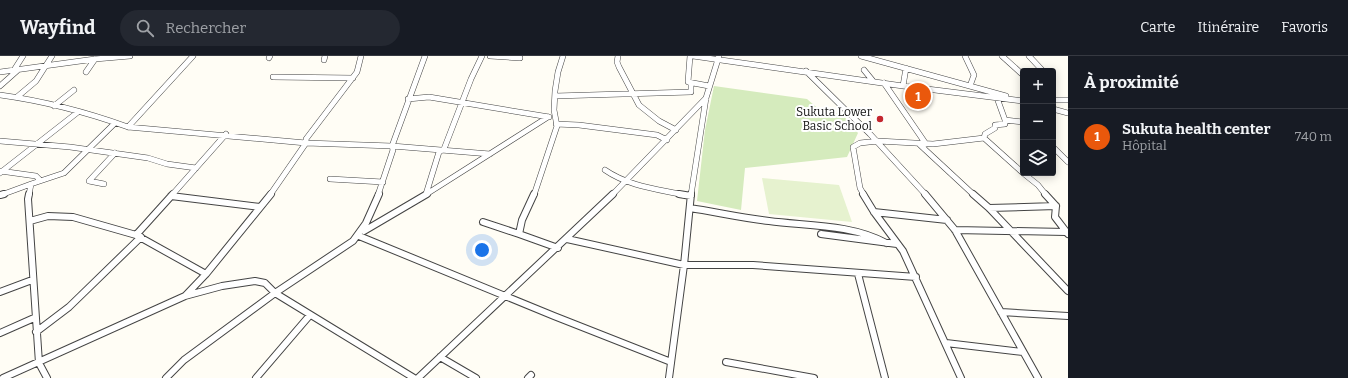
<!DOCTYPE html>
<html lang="fr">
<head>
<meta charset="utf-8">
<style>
	:root { --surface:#171b24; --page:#242831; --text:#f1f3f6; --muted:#9ea1a6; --line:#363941; --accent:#ea580c }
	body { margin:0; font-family:Bitter,serif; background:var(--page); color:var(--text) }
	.controls { position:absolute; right:12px; top:12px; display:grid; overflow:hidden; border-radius:4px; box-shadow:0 2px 10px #0003 }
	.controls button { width:36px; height:36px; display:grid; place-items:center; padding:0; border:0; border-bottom:1px solid var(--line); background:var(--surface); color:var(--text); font:20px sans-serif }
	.you { position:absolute; left:482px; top:194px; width:14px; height:14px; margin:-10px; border:3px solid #fff; border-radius:50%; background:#1a73e8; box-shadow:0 0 0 6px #1a73e833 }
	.badge { display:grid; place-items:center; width:26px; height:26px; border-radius:50%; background:var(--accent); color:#fff; font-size:13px; font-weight:700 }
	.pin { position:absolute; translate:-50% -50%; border:2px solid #fff; box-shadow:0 1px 4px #0006 }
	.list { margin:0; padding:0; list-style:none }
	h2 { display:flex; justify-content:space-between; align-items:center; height:52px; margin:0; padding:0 16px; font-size:17px }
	h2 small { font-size:13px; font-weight:400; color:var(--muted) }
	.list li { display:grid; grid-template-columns:26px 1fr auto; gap:12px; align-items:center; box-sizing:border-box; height:56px; padding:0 16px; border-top:1px solid var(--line) }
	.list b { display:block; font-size:15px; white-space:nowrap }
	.list p { margin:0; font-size:13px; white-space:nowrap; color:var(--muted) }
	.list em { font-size:13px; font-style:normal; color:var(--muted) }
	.icon { flex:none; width:22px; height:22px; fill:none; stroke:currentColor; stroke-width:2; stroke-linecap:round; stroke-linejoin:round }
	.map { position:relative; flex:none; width:1068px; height:322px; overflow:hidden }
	header { display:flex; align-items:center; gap:24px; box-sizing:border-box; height:56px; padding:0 20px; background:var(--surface); border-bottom:1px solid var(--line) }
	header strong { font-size:19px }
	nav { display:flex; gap:22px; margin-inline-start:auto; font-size:14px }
	.search { width:280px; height:36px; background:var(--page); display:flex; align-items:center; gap:10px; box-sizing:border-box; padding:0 14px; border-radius:22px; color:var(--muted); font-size:15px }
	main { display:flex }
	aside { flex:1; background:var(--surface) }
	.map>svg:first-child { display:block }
</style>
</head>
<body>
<header>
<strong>Wayfind</strong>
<div class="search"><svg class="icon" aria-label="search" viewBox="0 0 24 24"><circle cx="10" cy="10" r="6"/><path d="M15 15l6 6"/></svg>Rechercher</div>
<nav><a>Carte</a><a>Itinéraire</a><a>Favoris</a></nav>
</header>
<main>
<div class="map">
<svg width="1068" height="322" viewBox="0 0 1068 322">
	<rect width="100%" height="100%" fill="#fffdf5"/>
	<!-- green -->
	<path fill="#d5ebbd" d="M 714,30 L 807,43 L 822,56 L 842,58 L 858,77 L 847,101 L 745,112 L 741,154 L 697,145 L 705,74 Z"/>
	<!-- pitch -->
	<path fill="#e6f2cf" d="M 762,122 L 839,129 L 852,166 L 769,158 Z"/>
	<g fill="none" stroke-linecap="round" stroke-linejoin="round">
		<defs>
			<path id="minor-far1" d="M 361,0 L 357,16 L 306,83 L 306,87 L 392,90 L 490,98
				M 490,0 L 520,2
				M 618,0 L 617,6 L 619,11 L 639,49 L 659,65 L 676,74
				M 690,0 L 688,26 L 709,30
				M 693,0 L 903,30 L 1023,45
				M 861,0 L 1006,40
				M 965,0 L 974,19 L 970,30
				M 1002,0 L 1023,19
				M 1029,0 L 1043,15
				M 269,2 L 270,0
				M 324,4 L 325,0
				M 14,14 L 23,0
				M 864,14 L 873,25
				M 806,15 L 870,78 L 926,139
				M 0,16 L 95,3 L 130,0
				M 86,16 L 95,3
				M 273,21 L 353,22
				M 884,27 L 926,88
				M 0,30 L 18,14
				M 903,30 L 906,12
				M 0,39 C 44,45 86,56 128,71 L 306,87 L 270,139
				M 555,40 L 691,36 L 691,27
				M 17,41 L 36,25 L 52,0
				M 997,42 L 1005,64
				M 408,43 L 429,41 L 549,61
				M 1053,44 L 1068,44
				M 54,50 L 74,34
				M 1053,53 L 1068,57
				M 1005,64 L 1023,66
				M 556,68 L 579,69 L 657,79 L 667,84
				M 128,71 L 193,0
				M 984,82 L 985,78 L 995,72 L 995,69 L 1005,68 L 1005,64
				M 0,85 L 70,91 L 148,102 L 167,108 L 196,112
				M 919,88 L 974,139
				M 1053,91 L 1068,106
				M 605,114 C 628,130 657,133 684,139
				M 0,115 L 36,120 L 40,124
				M 0,117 L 78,56
				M 1023,117 L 1038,129 L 1046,139
				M 330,123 L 383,126
				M 31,128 L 64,117 L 115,67
				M 104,128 L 89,125 L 115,97
				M 426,138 L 439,96 L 444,93 L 471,23 L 482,0
				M 1,139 L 31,128 L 29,139
				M 172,139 L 226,78
				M 378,139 L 393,94 L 392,90 L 425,0
				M 425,139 L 548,61
				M 534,139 L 557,70 L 554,54 L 555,35 L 558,16 L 563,0
				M 612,139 L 706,42
				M 691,139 L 706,42 L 719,0
				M 864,139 L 860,132 L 853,91 L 860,87 L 878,85 L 933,88 L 984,82 L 1023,117"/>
			<path id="minor" d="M 29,138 L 28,143 L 39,307 L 47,322
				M 534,138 L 522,164 L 519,178 L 558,192
				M 679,138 L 691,140
				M 863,138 L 874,156 L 903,195 L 961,322
				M 925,138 L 955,174 L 1038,322
				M 973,138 L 989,152 L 1068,235
				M 1045,138 L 1056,150
				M 0,139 L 4,138
				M 171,140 L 260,151
				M 1056,150 L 1055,161 L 1068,178
				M 690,152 C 716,156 742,162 769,165 C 807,170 851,168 886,187
				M 989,152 L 1056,150
				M 874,156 L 947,164
				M 30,165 L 48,160 L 73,161 L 136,179 L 206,218
				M 483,166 L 519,178
				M 955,174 L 1066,176
				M 364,175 L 427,138
				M 821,178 L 897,188
				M 136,179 L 173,138
				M 359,180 L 554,260 L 671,306
				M 567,183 L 684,209 L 753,209 L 916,221
				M 858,218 L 885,322
				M 0,236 L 32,224
				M 185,240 L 206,218 L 271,138
				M 1001,256 L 1068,260
				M 36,276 L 69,251 L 141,181
				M 0,277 L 34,262
				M 946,287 L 1023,296
				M 440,301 L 476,322
				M 726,306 L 814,322
				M 3,322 L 185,240 L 222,230 L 255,225 L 265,227 L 275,237 L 414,322
				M 166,322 L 184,304 L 275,237 L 353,185 L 366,167 L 379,138
				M 256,322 L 310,259
				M 418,322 L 613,138
				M 528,322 L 531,319
				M 669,322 L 684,209 L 691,138"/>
		</defs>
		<!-- minor-far1 casing -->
		<use href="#minor-far1" stroke="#444" stroke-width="6"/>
		<!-- minor casing -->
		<use href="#minor" stroke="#444" stroke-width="8"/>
		<!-- minor-far1 -->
		<use href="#minor-far1" stroke="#fff" stroke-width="5"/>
		<!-- minor -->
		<use href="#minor" stroke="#fff" stroke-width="6"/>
	</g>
	<!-- markers -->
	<circle fill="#c4262e" stroke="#fff" stroke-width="1.5" cx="880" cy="63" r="4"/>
	<g text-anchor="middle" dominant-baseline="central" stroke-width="4" stroke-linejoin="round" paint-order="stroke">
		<!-- poi labels -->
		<g font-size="12" fill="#111" stroke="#fff" text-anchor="end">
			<text x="872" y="56">Sukuta Lower<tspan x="872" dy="14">Basic School</tspan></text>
		</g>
	</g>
</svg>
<div class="controls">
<button>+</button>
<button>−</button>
<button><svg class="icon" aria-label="layers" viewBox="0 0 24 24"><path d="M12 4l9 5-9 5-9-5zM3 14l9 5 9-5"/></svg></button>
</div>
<div class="you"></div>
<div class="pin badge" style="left:918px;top:40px">1</div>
</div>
<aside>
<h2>À proximité<small></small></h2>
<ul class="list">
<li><span class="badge">1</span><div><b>Sukuta health center</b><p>Hôpital</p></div><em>740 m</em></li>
</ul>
</aside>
</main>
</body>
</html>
